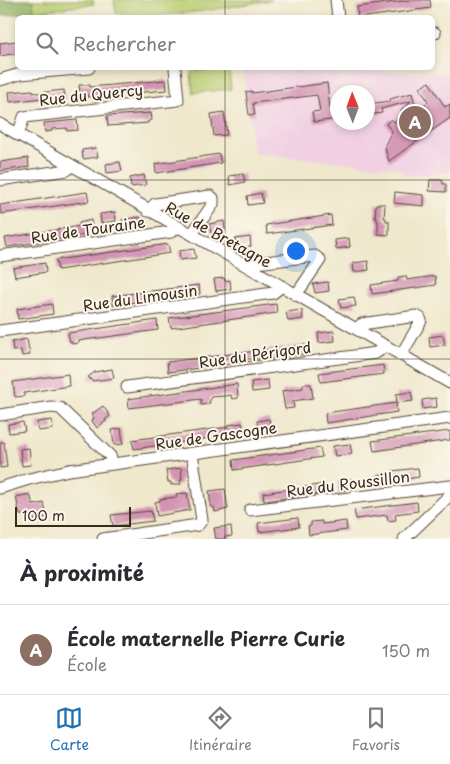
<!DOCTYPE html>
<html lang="fr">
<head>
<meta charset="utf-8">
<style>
	:root { --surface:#fff; --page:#f7f7f7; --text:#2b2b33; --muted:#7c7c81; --line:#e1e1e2; --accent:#1f6fb2 }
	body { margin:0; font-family:"Playpen Sans",sans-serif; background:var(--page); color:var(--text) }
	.compass { position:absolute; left:330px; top:85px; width:45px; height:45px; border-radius:50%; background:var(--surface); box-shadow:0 2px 8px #0003; rotate:359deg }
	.scale { position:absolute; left:15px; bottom:12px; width:116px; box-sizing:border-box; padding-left:5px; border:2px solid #3b2a1e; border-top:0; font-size:14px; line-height:18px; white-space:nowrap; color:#3b2a1e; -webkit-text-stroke:4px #fbf7ec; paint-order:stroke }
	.you { position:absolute; left:295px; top:250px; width:18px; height:18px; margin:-12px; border:4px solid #fff; border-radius:50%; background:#1a73e8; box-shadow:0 0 0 8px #1a73e833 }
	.badge { display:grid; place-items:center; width:32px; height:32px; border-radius:50%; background:var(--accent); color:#fff; font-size:16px; font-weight:700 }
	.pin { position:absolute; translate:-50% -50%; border:2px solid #fff; box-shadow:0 1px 5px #0006 }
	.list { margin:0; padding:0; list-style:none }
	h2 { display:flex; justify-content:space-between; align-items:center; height:65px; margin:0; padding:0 20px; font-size:21px }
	h2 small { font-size:16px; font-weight:400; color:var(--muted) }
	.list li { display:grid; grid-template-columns:32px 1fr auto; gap:15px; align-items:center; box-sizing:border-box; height:90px; padding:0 20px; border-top:1px solid var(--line) }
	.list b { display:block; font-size:19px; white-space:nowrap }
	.list p { margin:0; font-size:16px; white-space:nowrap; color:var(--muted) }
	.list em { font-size:16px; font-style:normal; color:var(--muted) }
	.icon { flex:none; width:28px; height:28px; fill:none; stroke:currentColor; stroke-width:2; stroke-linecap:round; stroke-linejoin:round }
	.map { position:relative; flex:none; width:450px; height:539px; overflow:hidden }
	.search { position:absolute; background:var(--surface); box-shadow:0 2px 8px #0003; left:15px; right:15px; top:15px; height:55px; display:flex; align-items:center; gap:12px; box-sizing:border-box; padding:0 18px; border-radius:8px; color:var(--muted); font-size:19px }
	.sheet { height:155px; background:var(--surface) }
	nav { display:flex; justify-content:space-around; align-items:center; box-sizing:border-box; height:70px; border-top:1px solid var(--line); background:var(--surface); font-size:14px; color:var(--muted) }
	nav a { display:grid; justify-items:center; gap:2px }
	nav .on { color:var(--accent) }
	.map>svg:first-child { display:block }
</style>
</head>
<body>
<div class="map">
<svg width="450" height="539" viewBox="0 0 450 539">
	<rect width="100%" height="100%" fill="#fbf7ec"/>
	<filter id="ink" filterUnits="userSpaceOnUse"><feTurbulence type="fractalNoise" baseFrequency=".02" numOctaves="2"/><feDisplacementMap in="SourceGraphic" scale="10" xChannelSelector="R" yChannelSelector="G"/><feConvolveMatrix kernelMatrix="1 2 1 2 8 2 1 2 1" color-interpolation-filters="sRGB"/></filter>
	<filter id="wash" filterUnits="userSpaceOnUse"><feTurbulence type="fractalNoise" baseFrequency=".0096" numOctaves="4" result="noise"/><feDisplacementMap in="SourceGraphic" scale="20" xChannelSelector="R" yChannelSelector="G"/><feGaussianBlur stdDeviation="1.12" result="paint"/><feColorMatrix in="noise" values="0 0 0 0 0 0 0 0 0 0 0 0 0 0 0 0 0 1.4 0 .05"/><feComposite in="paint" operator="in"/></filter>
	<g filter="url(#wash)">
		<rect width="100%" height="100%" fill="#efe8cc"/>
		<!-- built -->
		<path fill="#f1d0e3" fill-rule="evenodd" d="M 243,68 L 348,68 L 348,71 L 450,73 L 450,170 L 447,173 L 406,176 L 399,168 L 254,153 ZM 338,92 L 368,92 L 368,122 L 338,122 Z"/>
		<!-- green -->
		<path fill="#b9ce72" stroke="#7a7c48" d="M 33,0 L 93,0 L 94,4 L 34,12 Z
			M 114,0 L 272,0 C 221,8 168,20 116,13 Z
			M 229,68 L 231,89 L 193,93 L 191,72 Z"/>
		<!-- forest -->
		<path fill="#92b164" stroke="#666e41" d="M 0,0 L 33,0 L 34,12 L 0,16 Z"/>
		<g id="blocks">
			<!-- building -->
			<path fill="#d394b4" d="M 411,0 L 430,0 L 431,8 L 358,18 L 357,7 Z
				M 18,41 L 18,53 L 0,56 L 0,43 Z
				M 166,80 L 167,90 L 87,97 L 87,94 L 80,94 L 79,85 L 90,85 L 90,87 Z
				M 429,82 L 445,107 L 450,104 L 450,118 L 389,161 L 386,152 L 385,145 L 392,131 L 386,124 L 391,119 L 394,122 L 404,113 L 401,110 L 411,101 L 381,109 L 382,113 L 368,115 L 368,104 L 390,101 L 390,99 L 412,93 L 417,112 L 428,101 L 420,88 Z
				M 327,83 L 330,109 L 338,108 L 338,119 L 314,122 L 312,112 L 320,111 L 317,95 L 253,103 L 255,115 L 249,115 L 246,92 L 252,91 L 252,93 Z
				M 33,90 L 33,92 L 37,93 L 64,90 L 65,100 L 43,102 L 43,98 L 10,102 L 9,92 Z
				M 224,112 L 227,135 L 214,136 L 211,114 Z
				M 151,113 L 152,120 L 148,121 L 148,123 L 108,126 L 107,116 Z
				M 77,120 L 78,130 L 67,131 L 67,128 L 52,129 L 52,131 L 45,132 L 44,123 Z
				M 96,148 L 98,157 L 83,159 L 82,150 Z
				M 219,154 L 221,163 L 156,173 L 155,164 Z
				M 28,158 L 29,167 L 0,171 L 0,162 Z
				M 120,162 L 122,171 L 107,173 L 106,164 Z
				M 243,174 L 245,182 L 230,185 L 229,176 Z
				M 144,175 L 146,185 L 131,187 L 130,178 Z
				M 430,180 L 440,180 L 443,181 L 443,184 L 446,184 L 446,192 L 429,191 Z
				M 87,192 L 89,201 L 1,214 L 0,205 Z
				M 395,192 L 424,195 L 424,206 L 394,203 Z
				M 261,193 L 263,203 L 248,205 L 247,196 Z
				M 376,204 L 385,204 L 384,218 L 386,218 L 386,221 L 389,221 L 389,235 L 378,234 L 378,221 L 377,221 L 377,218 L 375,218 Z
				M 115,212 L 116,221 L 101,223 L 100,214 Z
				M 331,215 L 332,225 L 267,234 L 266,225 Z
				M 140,217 L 142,226 L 124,229 L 122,220 Z
				M 91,220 L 93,234 L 7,247 L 5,238 L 80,226 L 79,223 Z
				M 224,221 L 225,230 L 211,233 L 209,224 Z
				M 250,237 L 251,246 L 237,248 L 235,239 Z
				M 349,238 L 350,247 L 336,249 L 335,240 Z
				M 168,244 L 170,253 L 58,270 L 56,260 Z
				M 194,249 L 196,258 L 180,260 L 179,251 Z
				M 368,261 L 369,270 L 354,272 L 353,263 Z
				M 45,263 L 46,272 L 15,277 L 13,268 Z
				M 406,276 L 407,280 L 435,276 L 436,285 L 372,294 L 371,285 L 398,281 L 398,277 Z
				M 224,278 L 225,281 L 230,280 L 231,289 L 216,291 L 214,279 Z
				M 328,282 L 329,291 L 315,293 L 313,284 Z
				M 199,285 L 200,294 L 113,305 L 112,296 Z
				M 354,297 L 356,306 L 341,308 L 339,299 Z
				M 52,304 L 53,314 L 18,319 L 17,309 Z
				M 276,304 L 277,313 L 171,328 L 169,318 Z
				M 302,310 L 303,319 L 288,321 L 286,312 Z
				M 157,320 L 158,330 L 84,340 L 78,341 L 78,343 L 72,344 L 72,342 L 70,342 L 68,333 Z
				M 334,331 L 335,341 L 319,343 L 318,333 Z
				M 443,335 L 445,345 L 430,347 L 429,337 Z
				M 27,339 L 30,355 L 22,356 L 21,350 L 13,351 L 12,342 Z
				M 306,345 L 307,354 L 168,372 L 167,362 Z
				M 383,365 L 384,374 L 321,382 L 319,373 Z
				M 112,369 L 114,378 L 92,381 L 88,377 L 95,372 Z
				M 68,374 L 69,386 L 24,393 L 24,396 L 15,397 L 13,382 Z
				M 268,380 L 269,390 L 252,392 L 251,382 Z
				M 237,384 L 238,398 L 232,399 L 231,395 L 224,396 L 211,397 L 209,404 L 201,405 L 201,399 L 129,408 L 128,399 Z
				M 303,384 L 311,384 L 313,398 L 293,401 L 294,408 L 285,409 L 282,391 L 303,388 Z
				M 411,392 L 413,401 L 397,403 L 396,394 Z
				M 436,398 L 437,407 L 423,409 L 422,400 Z
				M 396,403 L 397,412 L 326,423 L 325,413 Z
				M 103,406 L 110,416 L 105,420 L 106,421 L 97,428 L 92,421 L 94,418 L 92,414 Z
				M 269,419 L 271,429 L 258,431 L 257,421 Z
				M 52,420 L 53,429 L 38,431 L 37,422 Z
				M 23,422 L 25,431 L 9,433 L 8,424 Z
				M 242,423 L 244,433 L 134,449 L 132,440 L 229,427 L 228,425 Z
				M 121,428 L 123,444 L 114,445 L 112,430 Z
				M 450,431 L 450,440 L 374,451 L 372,441 Z
				M 0,442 L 4,442 L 7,467 L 0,468 Z
				M 350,444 L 352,454 L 335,456 L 333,446 Z
				M 29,448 L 31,465 L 22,466 L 20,449 Z
				M 320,448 L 322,457 L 234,470 L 233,460 Z
				M 181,468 L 182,480 L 180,480 L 181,484 L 171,485 L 171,482 L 168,482 L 166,470 Z
				M 418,468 L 419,477 L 393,481 L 394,483 L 379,485 L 378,475 L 392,473 L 392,471 Z
				M 352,479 L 354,489 L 340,491 L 338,481 Z
				M 325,484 L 327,493 L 264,501 L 263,493 Z
				M 225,489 L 228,509 L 215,512 L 214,507 L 211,507 L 209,491 Z
				M 187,493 L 190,510 L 157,516 L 155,502 L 160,501 L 160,499 L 177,497 L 176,494 Z
				M 30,494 L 33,505 L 44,503 L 47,517 L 30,521 L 29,518 L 23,515 L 20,515 L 16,497 Z
				M 417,502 L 418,511 L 395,514 L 396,520 L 388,521 L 387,515 L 356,519 L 354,510 Z
				M 151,511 L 153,521 L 113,526 L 111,515 Z
				M 298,518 L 299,527 L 259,532 L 258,523 Z
				M 322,521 L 322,524 L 346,521 L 347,530 L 309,535 L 308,526 L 311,526 L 311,522 Z
				M 231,526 L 232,536 L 225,537 L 225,539 L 216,539 L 214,528 Z"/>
		</g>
	</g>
	<g filter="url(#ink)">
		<use href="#blocks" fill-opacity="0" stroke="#564638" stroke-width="1"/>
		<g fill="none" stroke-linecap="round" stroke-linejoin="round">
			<defs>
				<path id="minor" d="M 336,0 L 338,18
					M 432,33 L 435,33
					M 0,80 L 20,74 L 89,68
					M 0,124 L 450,383
					M 18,135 L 24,117 L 178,100 L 175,68
					M 0,180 L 67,170 L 71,166
					M 148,211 L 155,204 L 210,196 L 213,198 L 213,204 L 192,234
					M 0,256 L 171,232 L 178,227
					M 249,267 L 256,263 L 315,256 L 320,260 L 296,295
					M 356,329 L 362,324 L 416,316 L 420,318 L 421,321 L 401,355
					M 0,331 L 273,293 L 282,286
					M 127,387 L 376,353 L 385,346
					M 0,415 L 51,407 L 60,408 L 110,456 L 113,464
					M 0,488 L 29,479 L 69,470 L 450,418
					M 250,510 L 450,486
					M 103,539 L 198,525 L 202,520 L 192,453
					M 404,539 L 450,495"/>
			</defs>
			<!-- minor casing -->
			<use href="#minor" stroke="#564638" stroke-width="13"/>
			<!-- minor -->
			<use href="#minor" stroke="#fff" stroke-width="11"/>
		</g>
	</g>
	<!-- grid -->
	<path fill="none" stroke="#3b2a1e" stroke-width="1" stroke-opacity="0.55" d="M 225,0 L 225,18M 225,68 L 225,539M 0,180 L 450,180M 0,359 L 450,359"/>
	<g text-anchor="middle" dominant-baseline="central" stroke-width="4" stroke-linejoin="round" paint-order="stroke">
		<!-- street labels -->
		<g font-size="15" fill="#3b2a1e" stroke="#fbf7ec">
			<text transform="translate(91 94) rotate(-6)">Rue du Quercy</text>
			<text transform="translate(88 229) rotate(-8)">Rue de Touraine</text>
			<text transform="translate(219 234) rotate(29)">Rue de Bretagne</text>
			<text transform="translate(140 297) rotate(-8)">Rue du Limousin</text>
			<text transform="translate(255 354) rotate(-8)">Rue du Périgord</text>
			<text transform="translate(216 435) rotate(-8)">Rue de Gascogne</text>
			<text transform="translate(348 483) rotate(-7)">Rue du Roussillon</text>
		</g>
	</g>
</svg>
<svg class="compass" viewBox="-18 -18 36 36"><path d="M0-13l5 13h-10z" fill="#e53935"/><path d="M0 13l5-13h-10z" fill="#7c7c81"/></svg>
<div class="scale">100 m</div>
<div class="you"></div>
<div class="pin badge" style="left:415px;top:122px;background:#8d6e63">A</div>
<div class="search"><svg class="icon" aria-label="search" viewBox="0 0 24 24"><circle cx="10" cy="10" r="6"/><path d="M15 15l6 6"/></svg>Rechercher</div>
</div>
<section class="sheet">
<h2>À proximité<small></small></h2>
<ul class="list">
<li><span class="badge" style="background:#8d6e63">A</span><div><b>École maternelle Pierre Curie</b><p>École</p></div><em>150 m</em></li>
</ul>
</section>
<nav>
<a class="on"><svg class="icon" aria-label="map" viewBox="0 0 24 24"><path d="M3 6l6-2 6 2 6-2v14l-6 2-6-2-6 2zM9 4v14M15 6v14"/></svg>Carte</a>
<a><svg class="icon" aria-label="directions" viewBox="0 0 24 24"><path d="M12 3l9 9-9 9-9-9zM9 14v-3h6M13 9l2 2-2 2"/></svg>Itinéraire</a>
<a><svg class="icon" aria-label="saved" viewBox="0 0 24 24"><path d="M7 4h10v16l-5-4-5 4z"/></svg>Favoris</a>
</nav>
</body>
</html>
